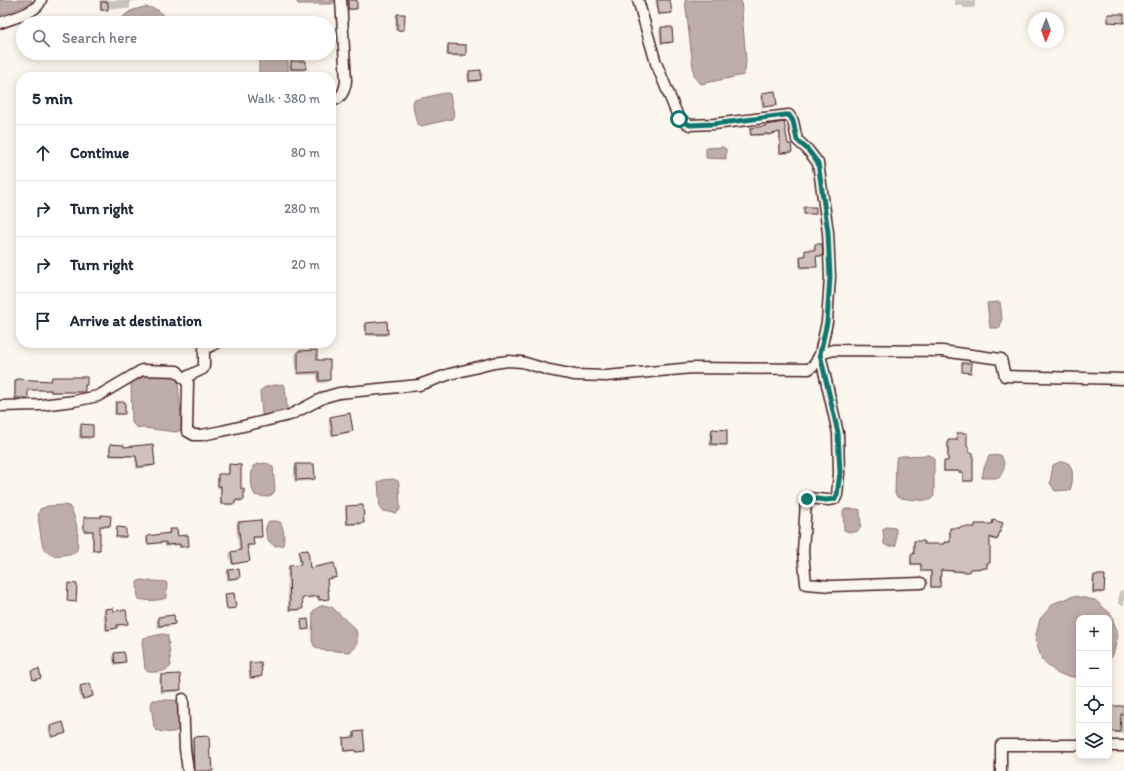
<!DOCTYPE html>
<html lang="en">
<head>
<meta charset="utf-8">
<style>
	:root { --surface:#fff; --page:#f6f6f7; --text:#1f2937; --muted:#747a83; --line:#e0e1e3 }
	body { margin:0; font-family:Itim,sans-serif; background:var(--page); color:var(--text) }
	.controls { position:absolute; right:12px; bottom:12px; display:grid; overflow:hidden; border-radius:8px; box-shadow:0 2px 10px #0003 }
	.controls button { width:36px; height:36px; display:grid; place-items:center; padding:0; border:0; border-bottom:1px solid var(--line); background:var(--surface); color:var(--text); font:20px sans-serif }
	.compass { position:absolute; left:1028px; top:12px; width:36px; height:36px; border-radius:50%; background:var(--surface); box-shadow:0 2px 10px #0003; rotate:181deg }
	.stop { position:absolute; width:12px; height:12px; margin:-9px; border:3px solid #0f766e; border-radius:50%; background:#fff }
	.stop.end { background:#0f766e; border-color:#fff; box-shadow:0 1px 4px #0008 }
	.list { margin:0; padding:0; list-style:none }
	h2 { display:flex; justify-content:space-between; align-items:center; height:52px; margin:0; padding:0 16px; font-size:17px }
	h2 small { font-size:13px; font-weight:400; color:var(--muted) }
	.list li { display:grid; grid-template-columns:26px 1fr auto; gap:12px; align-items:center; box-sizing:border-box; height:56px; padding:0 16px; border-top:1px solid var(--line) }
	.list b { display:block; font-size:15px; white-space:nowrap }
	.list em { font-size:13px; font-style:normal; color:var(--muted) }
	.icon { flex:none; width:22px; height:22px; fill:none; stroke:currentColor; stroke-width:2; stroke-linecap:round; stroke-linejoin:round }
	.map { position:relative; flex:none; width:1124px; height:771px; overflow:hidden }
	.search { position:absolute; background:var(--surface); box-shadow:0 2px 10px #0003; left:16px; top:16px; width:320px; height:44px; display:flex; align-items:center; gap:10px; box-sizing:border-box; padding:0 14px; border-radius:22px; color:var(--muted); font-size:15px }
	.panel { position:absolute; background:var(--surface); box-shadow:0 2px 10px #0003; left:16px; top:72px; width:320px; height:276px; border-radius:16px }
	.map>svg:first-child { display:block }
</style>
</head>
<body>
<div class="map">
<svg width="1124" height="771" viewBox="0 0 1124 771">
	<rect width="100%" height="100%" fill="#fbf7ec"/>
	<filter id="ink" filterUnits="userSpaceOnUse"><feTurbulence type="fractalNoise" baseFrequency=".025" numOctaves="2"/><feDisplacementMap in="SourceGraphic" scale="8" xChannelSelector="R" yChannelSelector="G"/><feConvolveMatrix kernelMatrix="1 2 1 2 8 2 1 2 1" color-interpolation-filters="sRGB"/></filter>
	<g filter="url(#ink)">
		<!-- water -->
		<path fill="#bfadaa" stroke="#907477" d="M 0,0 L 32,0 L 30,4 L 0,15 Z
			M 296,0 L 335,0 L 333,3 L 331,4 L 298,4 Z
			M 685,0 L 741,0 L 746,61 L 745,71 L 743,75 L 734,77 L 701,84 L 697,81 L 694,75 Z
			M 145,7 C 155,8 166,11 163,23 L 121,23 C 122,12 136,9 145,7 Z
			M 262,54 L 286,57 L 287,58 L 288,62 L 288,77 L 259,77 L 259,58 L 260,55 Z
			M 445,93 L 448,93 L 450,94 L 454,115 L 452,119 L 421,126 L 417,124 C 416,117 411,106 414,100 Z
			M 723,147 L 726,149 L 726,159 L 706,158 L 706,148 Z
			M 1000,302 L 1002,318 L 1000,328 L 990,328 L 987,303 Z
			M 147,375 L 173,375 L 178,382 L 182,428 L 181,430 L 176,432 L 136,427 L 132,423 L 131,384 C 134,378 141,377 147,375 Z
			M 282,384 L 284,385 L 285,387 L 287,406 L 287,411 L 264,417 L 262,414 L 260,392 C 263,385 274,386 282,384 Z
			M 928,455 L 934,457 L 934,496 C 932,498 932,499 929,500 C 922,501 904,499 897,497 L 895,493 L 896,461 L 897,457 L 902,456 Z
			M 1001,455 C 1006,466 1005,469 999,478 L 982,478 L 984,468 L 989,456 Z
			M 1059,462 C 1062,462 1066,461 1069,464 C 1074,470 1073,483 1070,490 L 1055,491 L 1050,483 L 1053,465 Z
			M 265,463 L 269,464 L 273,467 L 275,490 C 272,499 262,497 255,495 C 250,488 251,474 253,466 L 258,464 Z
			M 393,479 L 398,481 L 399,484 L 400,509 L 399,511 L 396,513 L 382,511 L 380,509 L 378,482 L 383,480 Z
			M 63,505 L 69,506 C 77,517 79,536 77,550 C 73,554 70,554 63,555 C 44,558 42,547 40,530 C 39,523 37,516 40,509 L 48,506 Z
			M 844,509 L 858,509 L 860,510 C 860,517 864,532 854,532 C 850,532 848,532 844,530 L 843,511 Z
			M 269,521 L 275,521 L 280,522 C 284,528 285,538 283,545 C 268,551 261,529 269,521 Z
			M 886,527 L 895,528 L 896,530 L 896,545 L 895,546 L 887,546 L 884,544 L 883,529 Z
			M 141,580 L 166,582 L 167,584 L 166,598 C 158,601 146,601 138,599 L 137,582 Z
			M 1074,596 L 1095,600 L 1111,614 L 1118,635 L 1113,655 L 1109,660 L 1109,618 L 1079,618 L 1079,678 L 1058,674 L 1042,660 L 1035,639 L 1040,619 L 1054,603 Z
			M 323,605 L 332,607 L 356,630 L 357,636 L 357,643 L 355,648 L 350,652 L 321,650 L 314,646 L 312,640 L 313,611 L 317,608 Z
			M 163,634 L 167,635 L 168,636 L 171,666 C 165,673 156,672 148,672 L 145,669 L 142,641 L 144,638 Z
			M 153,700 L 173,700 L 178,701 L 179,727 C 179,728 179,730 178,730 C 174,734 160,732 156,730 L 154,727 L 151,705 L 152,702 Z"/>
		<!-- shadow -->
		<path fill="#0003" d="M 99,0 L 151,0 L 130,1 L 130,7 L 129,9 L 107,8 L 106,11 L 100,11 Z
			M 345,0 L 356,0 L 356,8 L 354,10 L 346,11 Z
			M 655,0 L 669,0 L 670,12 L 668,14 L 657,16 Z
			M 955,0 L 975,0 L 975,6 L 973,8 L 963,8 L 963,6 L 955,5 Z
			M 397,15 L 403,29 L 401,31 L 395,31 L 395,17 Z
			M 1108,15 L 1124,15 L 1124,23 L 1107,23 Z
			M 661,28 L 672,42 L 669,44 L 660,44 L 659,30 Z
			M 448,45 L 465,54 L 463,57 L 446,56 L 446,48 Z
			M 291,62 L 305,69 L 303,71 L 289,71 L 289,64 Z
			M 480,71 L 480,80 L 478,82 L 468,83 L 467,74 L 469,72 Z
			M 762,94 L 776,104 L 774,106 L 762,108 L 760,96 Z
			M 783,123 L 788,145 L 791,152 L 789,154 L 779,154 L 779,133 L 766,136 L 750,136 L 749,130 L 751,129 Z
			M 804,208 L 815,214 L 804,215 Z
			M 815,245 L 822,255 L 820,257 L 815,257 L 816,266 L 814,268 L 799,269 L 799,259 L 801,257 L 804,257 L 804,253 L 806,251 L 813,251 L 813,247 Z
			M 366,324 L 387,334 L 385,336 L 365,336 L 364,325 Z
			M 298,352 L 316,361 L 329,380 L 326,383 L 317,383 L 317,375 L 296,375 L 295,355 Z
			M 52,378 L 86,385 L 84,392 L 83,393 L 60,392 L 59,393 L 50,393 L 50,391 L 27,390 L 27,398 L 26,399 L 14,399 L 14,382 L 15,381 L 51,382 Z
			M 116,403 L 124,413 L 122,415 L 114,415 L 114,405 Z
			M 330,418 L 352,431 L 350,433 L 331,436 L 328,420 Z
			M 81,426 L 92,437 L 90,439 L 79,439 L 79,428 Z
			M 712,430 L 726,431 L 726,444 L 724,446 L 709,446 L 710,432 Z
			M 958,434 L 966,448 L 972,480 L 970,482 L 962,482 L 962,473 L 958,473 L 958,472 L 943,472 L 943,464 L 945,462 L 947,462 L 947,443 L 949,441 L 956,441 L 956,435 Z
			M 111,445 L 123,448 L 154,465 L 152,467 L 136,469 L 135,457 L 109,457 L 109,448 Z
			M 230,465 L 240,490 L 243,500 L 241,502 L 234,502 L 234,503 L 232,505 L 220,505 L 220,488 L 217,488 L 217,477 L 219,475 L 228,475 L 228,467 Z
			M 296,465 L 314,479 L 312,481 L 294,482 L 294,467 Z
			M 347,507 L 363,522 L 361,525 L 346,525 L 345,509 Z
			M 101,516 L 110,517 L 109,526 L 108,528 L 99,527 L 99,550 L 98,552 L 92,552 L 92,532 L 83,532 L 83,519 L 85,518 L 99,518 Z
			M 260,521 L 261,536 L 259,538 L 252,539 L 253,544 L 251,546 L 247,547 L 249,560 L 247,562 L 231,565 L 229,555 L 231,553 L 239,552 L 236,525 L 238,523 Z
			M 993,521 L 997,539 L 995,541 L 989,539 L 989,563 L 986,564 L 986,567 L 984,569 L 968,570 L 967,573 L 940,571 L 939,587 L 938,588 L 930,588 L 930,572 L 920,572 L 920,565 L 910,565 L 910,557 L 913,555 L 913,543 L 915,542 L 923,545 L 943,545 L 945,543 L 949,543 L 949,531 L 951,529 L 959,529 L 960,528 L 974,528 L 976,525 L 991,525 Z
			M 170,530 L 188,546 L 187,547 L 179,548 L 179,545 L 165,547 L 164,543 L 146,545 L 146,538 L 147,537 L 168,534 L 168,532 Z
			M 300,552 L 309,569 L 336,577 L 334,579 L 326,580 L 328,598 L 326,600 L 318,601 L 317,598 L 301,599 L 302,609 L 300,611 L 288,611 L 287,569 L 289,567 L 299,566 L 298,554 Z
			M 228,571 L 239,577 L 237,579 L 227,581 L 226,573 Z
			M 1094,576 L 1103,592 L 1101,594 L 1092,594 L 1092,578 Z
			M 1121,590 L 1124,590 L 1124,605 L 1118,604 L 1119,592 Z
			M 225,595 L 235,608 L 234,608 L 226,610 L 225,596 Z
			M 105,610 L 112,613 L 127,623 L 125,625 L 116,626 L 116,628 L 114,630 L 105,631 L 103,612 Z
			M 158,618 L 174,624 L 172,626 L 157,628 L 156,620 Z
			M 301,621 L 308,629 L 307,630 L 302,630 Z
			M 115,654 L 125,661 L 122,664 L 114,665 L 112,656 Z
			M 250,664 L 261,676 L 259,678 L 249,679 L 248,667 Z
			M 161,676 L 180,690 L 178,692 L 160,693 L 159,678 Z
			M 81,687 L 92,696 L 90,698 L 81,700 L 78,689 Z
			M 1109,707 L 1124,707 L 1124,734 L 1109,733 Z
			M 50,727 L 65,733 L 63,735 L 50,738 L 48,729 Z
			M 354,733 L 364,750 L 363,752 L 355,753 L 354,751 L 343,752 L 342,740 L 343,739 L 353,738 L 353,734 Z
			M 208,737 L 209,759 L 212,771 L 192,771 L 191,740 L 193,738 Z"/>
		<!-- building -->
		<path fill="#cfc2bc" stroke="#4a1f2b" d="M 348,0 L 357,0 L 357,9 L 348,9 Z
			M 657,0 L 670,0 L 672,13 L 659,14 Z
			M 101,2 L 108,2 L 108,10 L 101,10 Z
			M 397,14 L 405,14 L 404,30 L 397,30 Z
			M 1108,14 L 1124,14 L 1124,23 L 1108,22 Z
			M 661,27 L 672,27 L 673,42 L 662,43 Z
			M 448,44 L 466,45 L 466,55 L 448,55 Z
			M 291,61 L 306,61 L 306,69 L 291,69 Z
			M 481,70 L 481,80 L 469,81 L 469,71 Z
			M 775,91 L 777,105 L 764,107 L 762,93 Z
			M 784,122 L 788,144 L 791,144 L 792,152 L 780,153 L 780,132 L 768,135 L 768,134 L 751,135 L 750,128 L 766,126 L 766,125 Z
			M 804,207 L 816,207 L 816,214 L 804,214 Z
			M 815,244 L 822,244 L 823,256 L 816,256 L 817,267 L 801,267 L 800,256 L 805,256 L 805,250 L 815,250 Z
			M 387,321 L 388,334 L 366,334 L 366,323 Z
			M 317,350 L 317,360 L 330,360 L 330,380 L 319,381 L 319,372 L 298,373 L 298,351 Z
			M 962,363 L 972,363 L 971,373 L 962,372 Z
			M 52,377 L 87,377 L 87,385 L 85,385 L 85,392 L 51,392 L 51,390 L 28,390 L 28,398 L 15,398 L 15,380 L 17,380 L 17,379 L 51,381 Z
			M 116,402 L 125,402 L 125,414 L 116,414 Z
			M 350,413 L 353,431 L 333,435 L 330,417 Z
			M 81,424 L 93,425 L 93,437 L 81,437 Z
			M 712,429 L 727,430 L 727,445 L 711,444 Z
			M 957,433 L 967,433 L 967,447 L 969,447 L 969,453 L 973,453 L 973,481 L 963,481 L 963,472 L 959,472 L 959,471 L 944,471 L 944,461 L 948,461 L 948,440 L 957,440 Z
			M 110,444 L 124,445 L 124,447 L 153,444 L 155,465 L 138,467 L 136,456 L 110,455 Z
			M 229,464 L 241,465 L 241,489 L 244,489 L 244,500 L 235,500 L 235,504 L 221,504 L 221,486 L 218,486 L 218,474 L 229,474 Z
			M 296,464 L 314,464 L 315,479 L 296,480 Z
			M 363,505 L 364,523 L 347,524 L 346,506 Z
			M 101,515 L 111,516 L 110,526 L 100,526 L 100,550 L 93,550 L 93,531 L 84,531 L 84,517 L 101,517 Z
			M 261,520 L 262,537 L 253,537 L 254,545 L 247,545 L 250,561 L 233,564 L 231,552 L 241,550 L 238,522 Z
			M 993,520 L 1003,523 L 997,540 L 990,537 L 990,563 L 987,563 L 987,568 L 970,569 L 969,572 L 941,570 L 940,587 L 931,587 L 931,571 L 921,571 L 921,564 L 911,564 L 911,554 L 914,554 L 914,541 L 924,541 L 924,544 L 944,544 L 944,542 L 950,542 L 950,528 L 960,528 L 960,527 L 975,527 L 975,524 L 992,524 Z
			M 117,527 L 126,528 L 126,537 L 116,537 Z
			M 169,529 L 177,529 L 178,536 L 188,535 L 189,546 L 180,547 L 180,544 L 166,545 L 166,542 L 148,544 L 147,536 L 170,533 Z
			M 308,550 L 310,568 L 334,563 L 337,577 L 327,579 L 329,599 L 319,600 L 319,596 L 302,598 L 303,609 L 290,610 L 289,566 L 301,565 L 299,551 Z
			M 239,569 L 240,578 L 229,579 L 228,570 Z
			M 1094,575 L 1105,575 L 1104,592 L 1093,592 Z
			M 68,583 L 77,584 L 76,602 L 67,601 Z
			M 234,593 L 236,608 L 227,609 L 225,594 Z
			M 113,608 L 113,611 L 126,610 L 128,624 L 117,625 L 117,628 L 107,630 L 105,609 Z
			M 174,615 L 175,624 L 159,626 L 158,617 Z
			M 308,619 L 309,629 L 302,630 L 301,620 Z
			M 124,652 L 126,662 L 115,663 L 114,653 Z
			M 261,662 L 262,676 L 251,678 L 249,663 Z
			M 39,669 L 41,678 L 33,680 L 31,671 Z
			M 180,674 L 181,690 L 161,691 L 161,675 Z
			M 90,683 L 93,696 L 83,699 L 80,686 Z
			M 1109,706 L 1124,706 L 1124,714 L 1121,714 L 1120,732 L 1109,731 Z
			M 63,722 L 66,733 L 52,737 L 50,726 Z
			M 363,731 L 365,751 L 356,752 L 355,750 L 344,751 L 343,738 L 354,737 L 354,732 Z
			M 209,736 L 210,758 L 212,758 L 213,771 L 194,771 L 193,737 Z"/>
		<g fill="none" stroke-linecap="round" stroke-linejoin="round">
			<defs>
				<path id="street" d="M 638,0 L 656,63 L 679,119 L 690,125 L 714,124 L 789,115 L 793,121 L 797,140 L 808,150 L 818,163 L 828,232 L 830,277 L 827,322 L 820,354 L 838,433 L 839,473 L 837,495 L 835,499 L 828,500 L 808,498 L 806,501 L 803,552 L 806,584 L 831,586 L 921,583
					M 0,23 C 12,18 37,13 41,0
					M 331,101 C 341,100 345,90 346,81 L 341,0
					M 184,378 L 203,369 L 204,366 L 204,349 L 217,343
					M 0,406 L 41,405 L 74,401 L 98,396 L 142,370 L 177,371 L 188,383 L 187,431 L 194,435 L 202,435 L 222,431 L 290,415 L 325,397 L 339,393 L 419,385 L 450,374 L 494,363 L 508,361 L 522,362 L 549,370 L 575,375 L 606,376 L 692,368 L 809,369 L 815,364 L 820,354 L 834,350 L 942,351 L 1001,359 L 1005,376 L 1124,379
					M 183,699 L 185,749 L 188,771
					M 1109,746 L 1124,746
					M 1001,771 L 1001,745 L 1079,745"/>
			</defs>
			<!-- street casing -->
			<use href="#street" stroke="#4a1f2b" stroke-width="13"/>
			<!-- street -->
			<use href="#street" stroke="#fbf7ec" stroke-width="10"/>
		</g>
	</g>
	<g fill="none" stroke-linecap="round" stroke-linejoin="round" filter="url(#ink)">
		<!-- route -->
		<path stroke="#0f766e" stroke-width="5" d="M 679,119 L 690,125 L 714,124 L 785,115 L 789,115 L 793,121 L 797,140 L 808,150 L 818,163 L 828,232 L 830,277 L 827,322 L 820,354 L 838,433 L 840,473 L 837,495 L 835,499 L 826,500 L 809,498 L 807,499"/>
	</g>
</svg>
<div class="controls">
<button>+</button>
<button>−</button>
<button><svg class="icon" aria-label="locate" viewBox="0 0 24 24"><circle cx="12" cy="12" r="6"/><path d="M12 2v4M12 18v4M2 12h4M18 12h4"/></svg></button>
<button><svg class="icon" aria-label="layers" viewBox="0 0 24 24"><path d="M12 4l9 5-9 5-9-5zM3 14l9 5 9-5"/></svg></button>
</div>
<svg class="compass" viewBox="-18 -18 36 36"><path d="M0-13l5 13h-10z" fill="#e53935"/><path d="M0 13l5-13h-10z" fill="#747a83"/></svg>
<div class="stop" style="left:679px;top:119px"></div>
<div class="stop end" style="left:807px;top:499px"></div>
<div class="search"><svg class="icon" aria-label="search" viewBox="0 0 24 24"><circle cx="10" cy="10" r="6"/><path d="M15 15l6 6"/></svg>Search here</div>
<section class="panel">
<h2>5 min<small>Walk · 380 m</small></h2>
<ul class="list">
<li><svg class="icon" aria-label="ahead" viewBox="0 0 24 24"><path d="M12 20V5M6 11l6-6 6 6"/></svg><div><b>Continue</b></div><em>80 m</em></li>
<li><svg class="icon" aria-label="right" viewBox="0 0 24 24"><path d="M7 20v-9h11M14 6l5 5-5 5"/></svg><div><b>Turn right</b></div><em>280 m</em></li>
<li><svg class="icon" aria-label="right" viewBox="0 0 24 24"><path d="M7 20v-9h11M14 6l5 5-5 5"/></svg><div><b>Turn right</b></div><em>20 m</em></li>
<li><svg class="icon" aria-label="arrive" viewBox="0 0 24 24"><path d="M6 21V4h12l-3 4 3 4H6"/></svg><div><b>Arrive at destination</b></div></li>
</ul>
</section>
</div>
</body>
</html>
